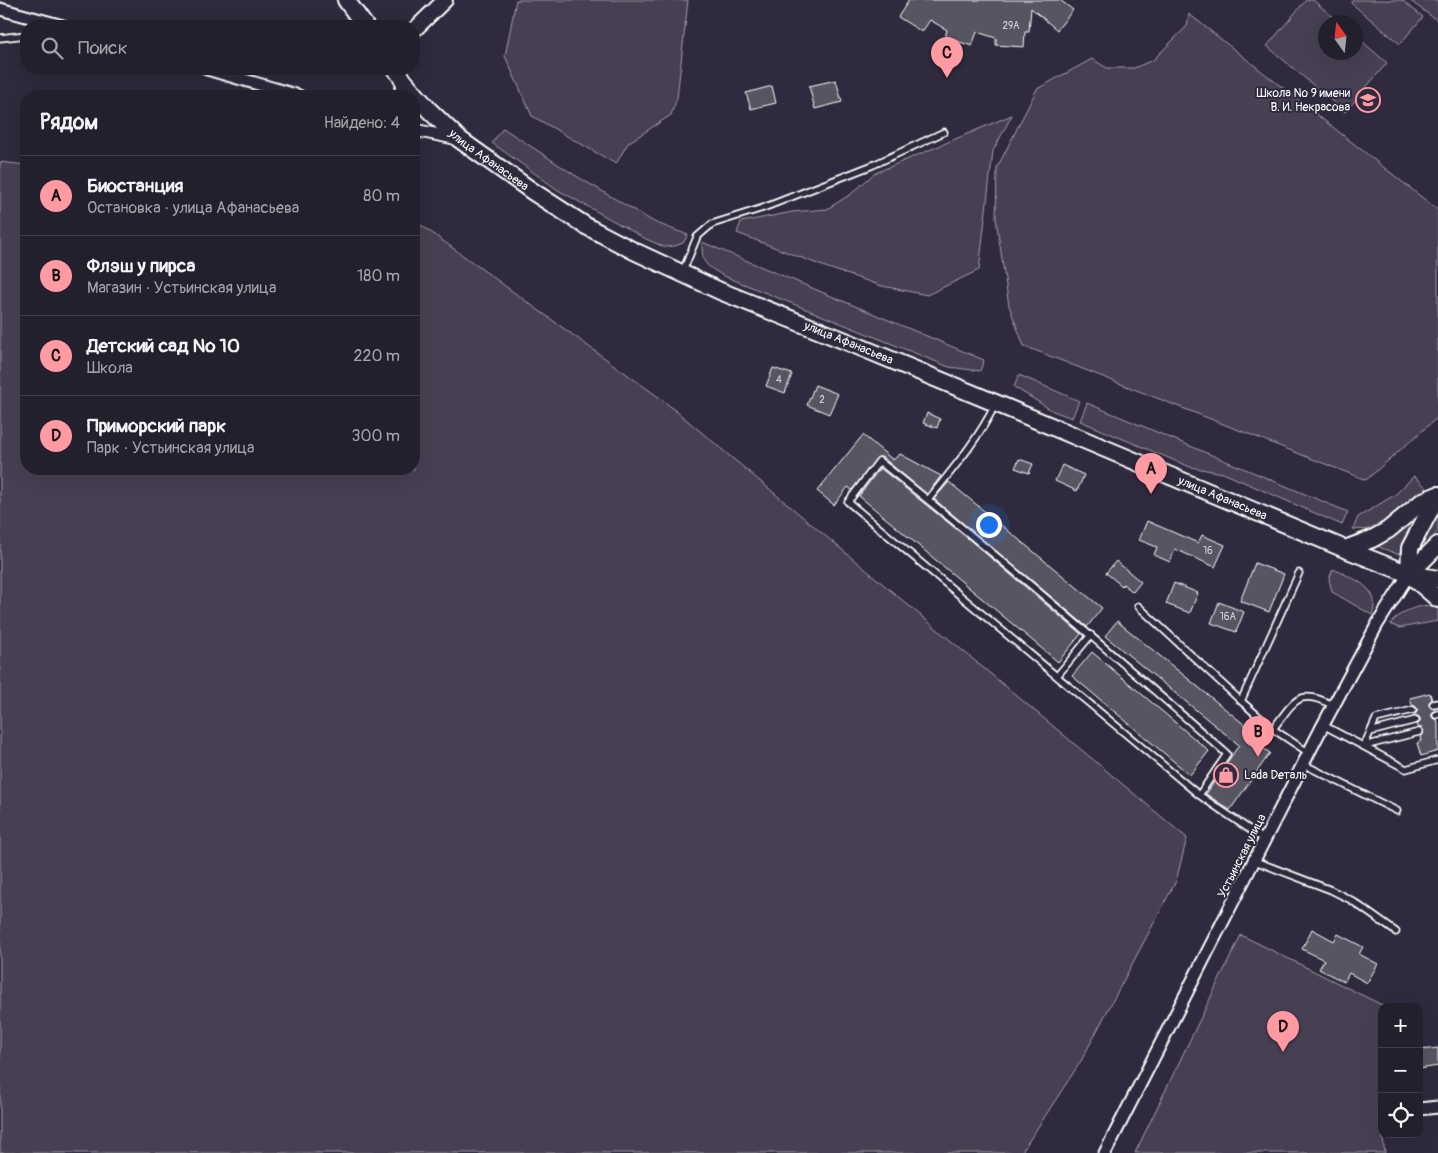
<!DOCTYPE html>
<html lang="ru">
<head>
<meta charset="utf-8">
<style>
	:root { --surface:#23202e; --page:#2f2d3a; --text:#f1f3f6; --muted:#a3a3aa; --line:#403e4a; --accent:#ff9aa2 }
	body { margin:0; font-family:Pangolin,sans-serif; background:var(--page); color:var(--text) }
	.controls { position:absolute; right:15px; bottom:15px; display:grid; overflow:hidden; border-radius:10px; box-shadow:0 5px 20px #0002 }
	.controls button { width:45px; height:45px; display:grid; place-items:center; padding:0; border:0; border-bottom:1px solid var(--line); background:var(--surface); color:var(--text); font:25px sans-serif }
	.compass { position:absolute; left:1318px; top:15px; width:45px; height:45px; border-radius:50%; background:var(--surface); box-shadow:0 5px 20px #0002; rotate:345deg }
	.you { position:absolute; left:988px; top:524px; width:18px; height:18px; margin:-12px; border:4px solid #fff; border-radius:50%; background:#1a73e8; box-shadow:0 0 0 8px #1a73e833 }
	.badge { display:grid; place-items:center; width:32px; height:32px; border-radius:50%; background:var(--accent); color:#111; font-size:16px; font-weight:700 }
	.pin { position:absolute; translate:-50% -41px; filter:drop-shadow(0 1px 2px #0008) }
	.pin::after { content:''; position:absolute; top:26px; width:18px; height:15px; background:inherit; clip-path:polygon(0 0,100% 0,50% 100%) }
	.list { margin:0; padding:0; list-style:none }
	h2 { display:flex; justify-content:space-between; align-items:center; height:65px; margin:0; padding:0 20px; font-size:21px }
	h2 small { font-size:16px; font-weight:400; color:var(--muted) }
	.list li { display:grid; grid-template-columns:32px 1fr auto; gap:15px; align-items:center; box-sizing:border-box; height:80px; padding:0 20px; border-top:1px solid var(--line) }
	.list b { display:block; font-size:19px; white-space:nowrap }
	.list p { margin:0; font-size:16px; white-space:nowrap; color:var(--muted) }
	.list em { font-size:16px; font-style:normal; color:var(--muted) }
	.icon { flex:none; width:28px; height:28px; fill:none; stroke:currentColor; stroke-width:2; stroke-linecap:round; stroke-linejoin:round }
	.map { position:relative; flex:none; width:1438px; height:1153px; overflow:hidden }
	.search { position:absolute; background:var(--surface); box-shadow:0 5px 20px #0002; left:20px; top:20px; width:400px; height:55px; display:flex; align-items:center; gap:12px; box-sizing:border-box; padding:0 18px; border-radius:20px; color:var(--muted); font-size:19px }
	.panel { position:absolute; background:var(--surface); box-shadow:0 5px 20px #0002; left:20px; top:90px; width:400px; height:385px; border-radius:20px }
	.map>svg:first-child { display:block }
</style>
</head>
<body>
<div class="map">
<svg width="1438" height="1153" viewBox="0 0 1438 1153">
	<rect width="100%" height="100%" fill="#2f2a3d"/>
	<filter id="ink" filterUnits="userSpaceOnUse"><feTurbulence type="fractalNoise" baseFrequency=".02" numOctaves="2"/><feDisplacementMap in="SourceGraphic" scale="10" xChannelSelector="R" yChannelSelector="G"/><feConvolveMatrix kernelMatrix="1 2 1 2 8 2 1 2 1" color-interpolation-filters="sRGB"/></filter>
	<g filter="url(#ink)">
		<!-- green -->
		<path fill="#464152" stroke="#a2a0a8" d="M 516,0 L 688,0 L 677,98 L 671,115 L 628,143 L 616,164 L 532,116 L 505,56 Z
			M 1306,0 L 1313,0 L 1339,22 L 1326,22 L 1326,52 L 1356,52 L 1356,36 L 1387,63 L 1345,112 L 1267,46 Z
			M 1353,0 L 1402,0 L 1423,17 L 1400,44 L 1351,3 Z
			M 1409,0 L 1438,0 L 1438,21 Z
			M 1189,14 L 1438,210 L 1438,417 L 1366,480 L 1024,346 L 1009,306 L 996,219 L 997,168 L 1037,89 L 1092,59 L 1107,68 L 1134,68 L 1153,60 L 1187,26 Z
			M 1012,115 L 993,151 L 979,270 L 927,295 L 882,286 L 828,268 L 737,233 L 741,222 L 792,212 L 827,209 L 851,194 L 875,173 Z
			M 503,128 L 573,174 L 654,222 L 688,235 L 683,243 L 675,246 L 664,247 L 646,239 L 558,190 L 492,143 Z
			M 0,162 L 26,165 L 26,469 L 414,469 L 414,220 L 664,401 L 1187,838 L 1176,881 L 1081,1061 L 1021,1153 L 0,1153 Z
			M 702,242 L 984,360 L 980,371 L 949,367 L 724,276 C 705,265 702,265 702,242 Z
			M 1019,375 L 1079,401 L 1072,418 L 1053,411 L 1014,387 Z
			M 1087,403 L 1348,512 L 1342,525 L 1223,473 L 1190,467 L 1080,421 Z
			M 1414,476 L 1427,488 C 1415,499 1395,519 1381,525 C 1372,530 1363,530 1353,529 L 1358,517 L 1370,510 L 1396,494 Z
			M 1430,501 L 1401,553 L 1397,554 L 1379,547 L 1375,543 Z
			M 1438,512 L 1438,531 L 1418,555 L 1416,554 Z
			M 1333,569 C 1352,578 1383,588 1372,615 L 1332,592 L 1329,579 Z
			M 1429,605 L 1438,609 L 1438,621 L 1399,628 L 1390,624 C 1401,611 1413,607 1429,605 Z
			M 1241,935 L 1386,1007 L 1382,1007 L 1382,1098 L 1378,1108 L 1385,1153 L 1135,1153 Z"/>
		<!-- building -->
		<path fill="#595564" stroke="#fff" d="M 909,0 L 1060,0 L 1073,10 L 1057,30 L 1031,8 L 1029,32 L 1025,32 L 1024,47 L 996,45 L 996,38 L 977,32 L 972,46 L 945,37 L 947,30 L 930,20 L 922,32 L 898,17 Z
			M 836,80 L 842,102 L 815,109 L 809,86 Z
			M 772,86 L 776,103 L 751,109 L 746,93 Z
			M 773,368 L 792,374 L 785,393 L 766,386 Z
			M 815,385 L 838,394 L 829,414 L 807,405 Z
			M 927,413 L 940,419 L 937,428 L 923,423 Z
			M 863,435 L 893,460 L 900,454 L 941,476 L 927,494 L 882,457 L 878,457 L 852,490 L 848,487 L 834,505 L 817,491 Z
			M 1019,459 L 1033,464 L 1029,473 L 1015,468 Z
			M 1062,465 L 1084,475 L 1077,491 L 1055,481 Z
			M 880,468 L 965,536 L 1081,634 L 1058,662 L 859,496 Z
			M 949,482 L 1102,608 L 1087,627 L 934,499 Z
			M 1147,521 L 1198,543 L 1202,535 L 1225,545 L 1215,567 L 1175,549 L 1170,562 L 1154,555 L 1157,547 L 1139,540 Z
			M 1116,561 L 1141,582 L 1133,592 L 1123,584 L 1122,586 L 1106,573 Z
			M 1255,563 L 1284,574 L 1269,612 L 1240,601 Z
			M 1174,583 L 1198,593 L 1190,613 L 1166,604 Z
			M 1219,602 L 1244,612 L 1236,632 L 1211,623 Z
			M 1117,621 L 1256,734 L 1252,740 L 1270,753 L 1230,810 L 1206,794 L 1239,745 L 1105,636 Z
			M 1092,652 L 1209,751 L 1190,775 L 1072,676 Z
			M 1430,693 L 1432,700 L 1429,702 L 1429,705 L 1431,708 L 1434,709 L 1435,710 L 1432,713 L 1432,717 L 1434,719 L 1437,719 L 1438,723 L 1438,751 L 1421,756 L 1417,743 L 1421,741 L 1420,737 L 1423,735 L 1424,731 L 1422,728 L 1418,727 L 1417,725 L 1420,722 L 1420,718 L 1418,716 L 1414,716 L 1417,712 L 1417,708 L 1415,706 L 1412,705 L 1410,698 Z
			M 1312,929 L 1334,941 L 1338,934 L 1363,947 L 1359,954 L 1378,964 L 1367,983 L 1349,973 L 1344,982 L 1319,969 L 1324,960 L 1302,949 Z
			M 1438,1048 L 1438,1066 L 1419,1069 L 1419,1050 Z"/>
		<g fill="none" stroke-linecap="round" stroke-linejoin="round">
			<defs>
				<path id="service" d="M 0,38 L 26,35
					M 683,271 L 697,237 L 712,224 L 763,208 L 873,165 L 944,132
					M 928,500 C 952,470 978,440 995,405
					M 1138,606 L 1241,701 L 1273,729 L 1309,753
					M 1057,676 L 1091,635
					M 1241,701 L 1299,573
					M 1433,704 L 1438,703
					M 1436,715 L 1438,714
					M 1323,725 L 1406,769 L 1438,760
					M 1273,729 C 1294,702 1298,686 1334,706
					M 1370,732 L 1416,720
					M 1364,746 L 1376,719 L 1413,710
					M 1364,746 L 1419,732
					M 1303,764 L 1397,811
					M 1199,795 L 1227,754 C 1113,654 998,555 879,461 L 848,502 L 1199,795 L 1265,840
					M 1255,861 L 1331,890 L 1351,900 L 1396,932"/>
				<path id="minor" d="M 0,9 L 63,26
					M 207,69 L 299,96
					M 399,96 L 404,81
					M 414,130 L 459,139
					M 1419,1109 L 1438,1107
					M 1105,1153 L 1323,725 L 1378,623 L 1409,574"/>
				<path id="tertiary" d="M 414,30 L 445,0"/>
				<g id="secondary">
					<path d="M 346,0 L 365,26"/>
					<path id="s1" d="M 396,69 L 404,81 L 429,110 L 459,139 L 532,191 L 586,226 L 634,251 L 720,291 L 848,342 L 1070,434 L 1345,549 L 1409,574 L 1438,579"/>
					<path d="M 1345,549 L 1372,539 L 1388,530 L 1423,501 L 1438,495"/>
					<path d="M 1409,574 L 1410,548 L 1438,495"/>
					<path d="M 1409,574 L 1438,545"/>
					<path d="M 1410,575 L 1438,599"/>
				</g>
			</defs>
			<!-- service casing -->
			<use href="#service" stroke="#fff" stroke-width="9"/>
			<!-- minor casing -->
			<use href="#minor" stroke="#fff" stroke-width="15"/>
			<!-- tertiary casing -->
			<use href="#tertiary" stroke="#fff" stroke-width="18"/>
			<!-- secondary casing -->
			<use href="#secondary" stroke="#fff" stroke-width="20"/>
			<!-- service -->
			<use href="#service" stroke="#2f2a3d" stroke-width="5.5"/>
			<!-- minor -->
			<use href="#minor" stroke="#2f2a3d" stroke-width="11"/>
			<!-- tertiary -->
			<use href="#tertiary" stroke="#2f2a3d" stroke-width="14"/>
			<!-- secondary -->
			<use href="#secondary" stroke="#2f2a3d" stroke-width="16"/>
		</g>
	</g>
	<!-- icons -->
	<defs>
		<symbol id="school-ring" viewBox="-11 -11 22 22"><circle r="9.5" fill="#2f2a3d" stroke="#ff9aa2" stroke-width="1.5"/><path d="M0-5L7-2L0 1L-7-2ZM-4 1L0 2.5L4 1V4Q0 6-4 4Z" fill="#ff9aa2"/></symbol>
		<symbol id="shop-ring" viewBox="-11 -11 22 22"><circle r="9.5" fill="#2f2a3d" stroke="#ff9aa2" stroke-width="1.5"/><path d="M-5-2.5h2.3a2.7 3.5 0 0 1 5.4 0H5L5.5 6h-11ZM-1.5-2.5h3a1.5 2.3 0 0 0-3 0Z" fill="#ff9aa2"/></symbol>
	</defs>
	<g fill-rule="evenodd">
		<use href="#school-ring" x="1354" y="86" width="28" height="28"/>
		<use href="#shop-ring" x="1212" y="761" width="28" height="28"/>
	</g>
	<g text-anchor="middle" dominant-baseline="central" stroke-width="4" stroke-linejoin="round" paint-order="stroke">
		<!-- number labels -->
		<g font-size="10" fill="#d6d4d8">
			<text x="1011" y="26">29А</text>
			<text x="779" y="380">4</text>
			<text x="822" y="400">2</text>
			<text x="1208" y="551">16</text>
			<text x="1228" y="617">16А</text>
		</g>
		<!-- poi labels -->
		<g font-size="12" fill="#fff" stroke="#2f2a3d" text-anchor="end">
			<text x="1350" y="93">Школа № 9 имени<tspan x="1350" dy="14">В. И. Некрасова</tspan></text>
			<text x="1244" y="775" text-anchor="start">Lada Dеталь</text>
		</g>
		<!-- street labels -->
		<g font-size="12" fill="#fff" stroke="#2f2a3d">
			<text stroke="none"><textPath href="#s1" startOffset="131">улица Афанасьева</textPath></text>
			<text stroke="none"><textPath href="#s1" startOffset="536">улица Афанасьева</textPath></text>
			<text stroke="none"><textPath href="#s1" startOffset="941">улица Афанасьева</textPath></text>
			<text transform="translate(1242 856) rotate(-63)">Устьинская улица</text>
		</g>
	</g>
</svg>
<div class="controls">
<button>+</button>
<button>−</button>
<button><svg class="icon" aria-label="locate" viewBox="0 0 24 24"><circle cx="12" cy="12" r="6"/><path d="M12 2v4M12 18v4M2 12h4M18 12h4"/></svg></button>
</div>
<svg class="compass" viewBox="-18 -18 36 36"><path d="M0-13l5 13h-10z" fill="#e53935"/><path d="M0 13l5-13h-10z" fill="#a3a3aa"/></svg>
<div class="you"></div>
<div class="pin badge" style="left:1151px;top:494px">A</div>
<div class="pin badge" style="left:1258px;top:757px">B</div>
<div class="pin badge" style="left:947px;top:78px">C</div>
<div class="pin badge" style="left:1283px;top:1052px">D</div>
<div class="search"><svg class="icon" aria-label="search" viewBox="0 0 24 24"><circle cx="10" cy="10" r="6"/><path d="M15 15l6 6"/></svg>Поиск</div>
<section class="panel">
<h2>Рядом<small>Найдено: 4</small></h2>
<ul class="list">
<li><span class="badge">A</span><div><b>Биостанция</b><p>Остановка · улица Афанасьева</p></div><em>80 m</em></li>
<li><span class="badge">B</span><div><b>Флэш у пирса</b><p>Магазин · Устьинская улица</p></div><em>180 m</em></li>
<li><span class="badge">C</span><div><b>Детский сад № 10</b><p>Школа</p></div><em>220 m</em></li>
<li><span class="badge">D</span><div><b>Приморский парк</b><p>Парк · Устьинская улица</p></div><em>300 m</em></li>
</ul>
</section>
</div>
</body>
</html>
